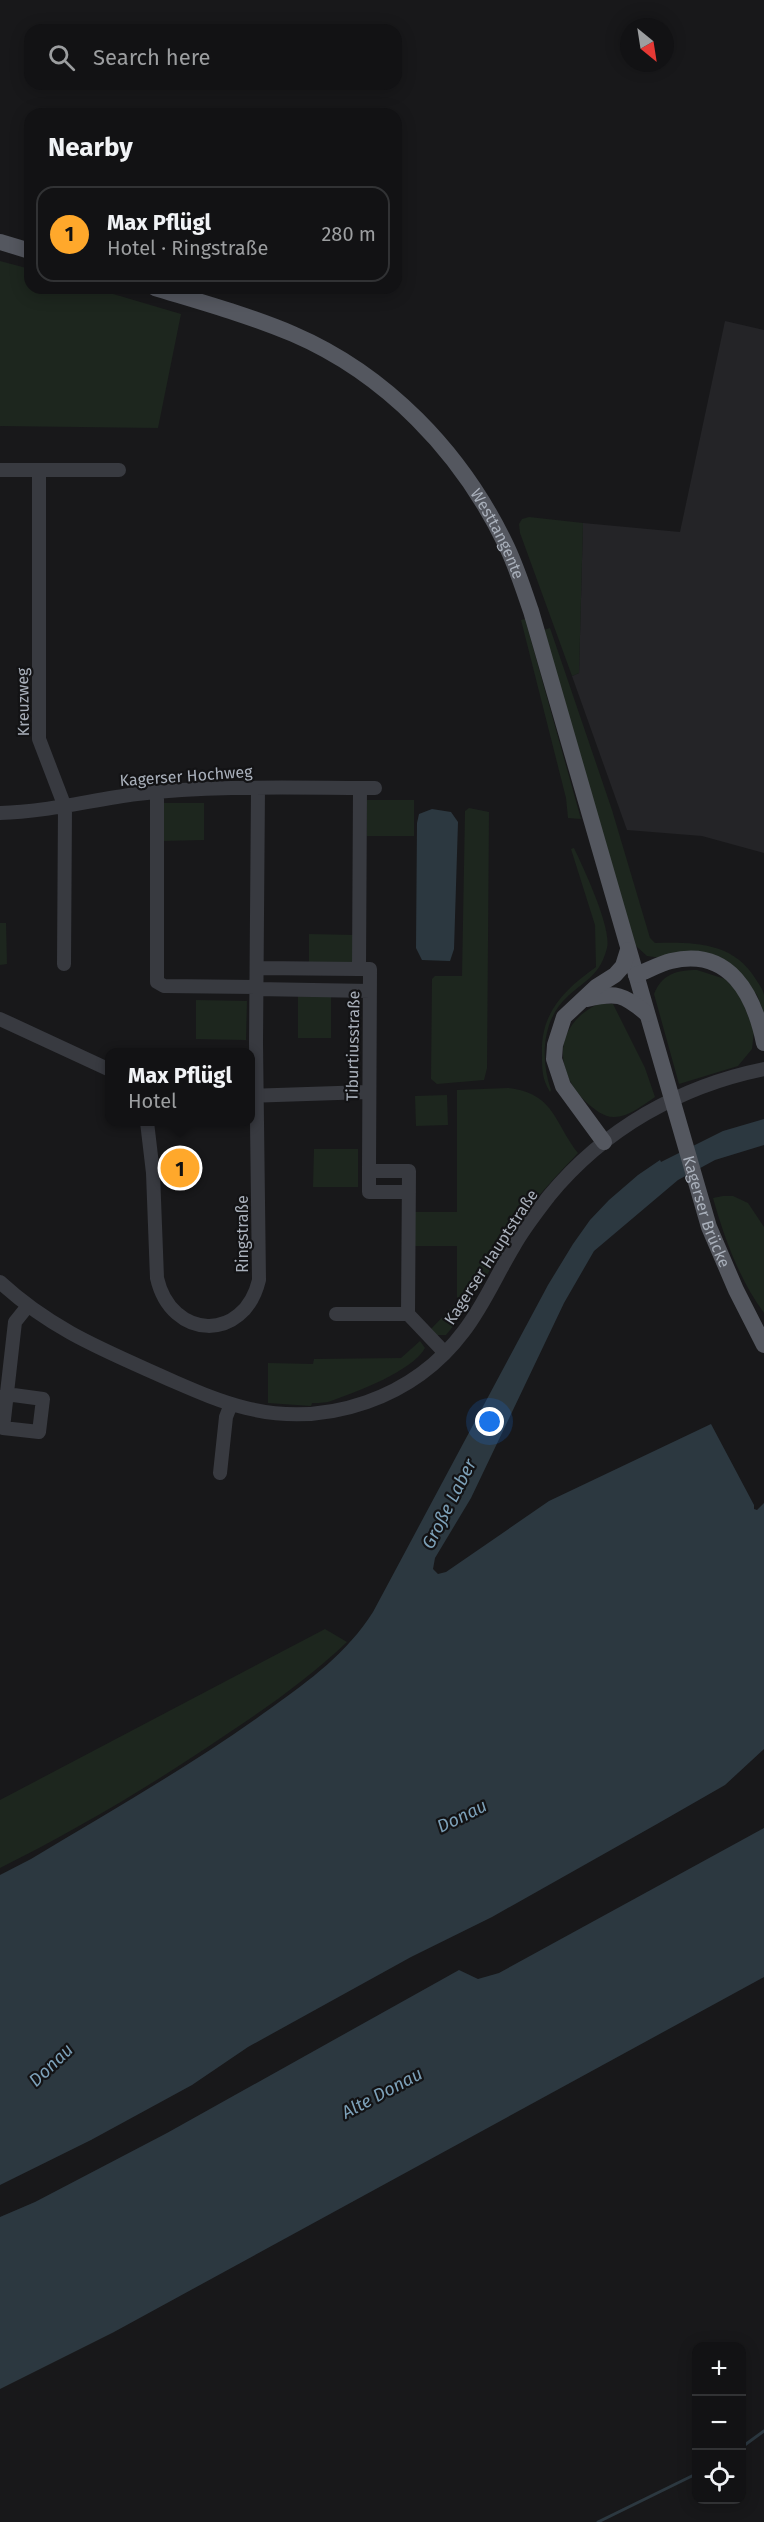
<!DOCTYPE html>
<html lang="en">
<head>
<meta charset="utf-8">
<style>
	:root { --surface:#121214; --page:#1f2022; --text:#f1f3f6; --muted:#9c9ea0; --line:#313234; --accent:#ffa82b }
	body { margin:0; font-family:"Fira Sans",sans-serif; background:var(--page); color:var(--text) }
	.controls { position:absolute; right:18px; bottom:18px; display:grid; overflow:hidden; border-radius:12px; box-shadow:0 3px 15px #0003 }
	.controls button { width:54px; height:54px; display:grid; place-items:center; padding:0; border:0; border-bottom:2px solid var(--line); background:var(--surface); color:var(--text); font:30px sans-serif }
	.compass { position:absolute; left:620px; top:18px; width:54px; height:54px; border-radius:50%; background:var(--surface); box-shadow:0 3px 15px #0003; rotate:150deg }
	.you { position:absolute; left:490px; top:1422px; width:21px; height:21px; margin:-15px; border:4px solid #fff; border-radius:50%; background:#1a73e8; box-shadow:0 0 0 9px #1a73e833 }
	.badge { display:grid; place-items:center; width:39px; height:39px; border-radius:50%; background:var(--accent); color:#111; font-size:20px; font-weight:700 }
	.pin { position:absolute; translate:-50% -50%; border:3px solid #fff; box-shadow:0 2px 6px #0006 }
	.popup { position:absolute; left:105px; top:1048px; width:150px; height:78px; box-sizing:border-box; display:grid; place-content:center; border-radius:12px; background:var(--surface); filter:drop-shadow(0 2px 4px #0005); font-size:20px; white-space:nowrap; color:var(--muted) }
	.popup b { font-size:22px; color:var(--text) }
	.popup::after { content:''; position:absolute; left:50%; top:100%; margin-left:-12px; border:12px solid transparent; border-top-color:var(--surface) }
	.list { margin:0; padding:0; list-style:none }
	h2 { display:flex; justify-content:space-between; align-items:center; height:78px; margin:0; padding:0 24px; font-size:26px }
	h2 small { font-size:20px; font-weight:400; color:var(--muted) }
	.list li { display:grid; grid-template-columns:39px 1fr auto; gap:18px; align-items:center; box-sizing:border-box; height:96px; margin:0 12px 12px; padding:0 12px; border:2px solid var(--line); border-radius:18px }
	.list b { display:block; font-size:22px; white-space:nowrap }
	.list p { margin:0; font-size:20px; white-space:nowrap; color:var(--muted) }
	.list em { font-size:20px; font-style:normal; color:var(--muted) }
	.icon { flex:none; width:33px; height:33px; fill:none; stroke:currentColor; stroke-width:2; stroke-linecap:round; stroke-linejoin:round }
	.map { position:relative; flex:none; width:764px; height:2522px; overflow:hidden }
	.search { position:absolute; background:var(--surface); box-shadow:0 3px 15px #0003; left:24px; top:24px; width:378px; height:66px; display:flex; align-items:center; gap:15px; box-sizing:border-box; padding:0 21px; border-radius:18px; color:var(--muted); font-size:22px }
	.panel { position:absolute; background:var(--surface); box-shadow:0 3px 15px #0003; left:24px; top:108px; width:378px; height:186px; border-radius:18px }
	.map>svg:first-child { display:block }
</style>
</head>
<body>
<div class="map">
<svg width="764" height="2522" viewBox="0 0 764 2522">
	<rect width="100%" height="100%" fill="#18181a"/>
	<!-- built -->
	<path fill="#242427" d="M 725,321 L 764,330 L 764,853 L 702,836 L 627,830 L 572,676 L 579,673 L 583,523 L 680,532 Z"/>
	<!-- green -->
	<path fill="#1d261e" d="M 0,261 L 30,269 L 30,288 L 93,288 L 181,314 L 158,428 L 0,426 Z
		M 529,517 L 583,523 L 579,673 L 572,676 L 520,533 L 519,524 L 522,519 Z
		M 525,619 L 581,819 L 568,818 L 566,798 L 521,620 Z
		M 550,628 L 612,810 L 650,938 L 655,943 C 693,942 733,942 755,978 C 758,983 763,989 764,995 C 764,1000 764,1007 764,1013 L 757,995 L 735,968 L 647,956 L 635,945 L 544,630 Z
		M 367,800 L 414,800 L 414,836 L 367,836 Z
		M 161,803 L 204,803 L 204,840 L 161,841 Z
		M 469,808 L 489,812 L 487,1068 L 484,1080 L 437,1084 L 431,1079 L 432,979 L 435,976 L 462,976 L 465,811 Z
		M 574,848 C 583,867 612,928 607,948 C 600,975 587,979 568,996 C 542,1019 540,1059 551,1090 L 550,1092 C 542,1079 542,1070 542,1055 C 540,1013 564,990 596,967 L 595,925 L 571,849 Z
		M 0,923 L 6,923 L 7,964 L 0,965 Z
		M 309,934 L 355,935 L 354,962 L 350,964 L 309,964 Z
		M 697,970 L 725,979 L 739,993 L 754,1031 L 752,1049 L 738,1066 L 679,1084 L 654,994 C 662,974 677,970 697,970 Z
		M 298,993 L 331,993 L 331,1038 L 298,1038 Z
		M 196,1000 L 247,1001 L 246,1040 L 196,1039 Z
		M 598,1004 L 613,1004 L 645,1068 L 655,1097 C 643,1105 629,1117 614,1117 C 603,1117 594,1109 586,1102 C 553,1070 554,1025 598,1004 Z
		M 508,1088 C 554,1093 554,1122 578,1153 C 558,1174 538,1195 521,1219 C 495,1257 477,1299 446,1335 L 437,1335 L 430,1330 L 457,1302 L 457,1246 L 414,1246 L 414,1212 L 457,1212 L 457,1090 Z
		M 447,1095 L 448,1125 L 416,1126 L 415,1096 Z
		M 314,1149 L 358,1149 L 358,1187 L 313,1187 Z
		M 723,1196 L 733,1196 L 748,1203 L 764,1227 L 764,1313 C 739,1279 724,1237 713,1198 Z
		M 420,1341 L 425,1348 C 413,1371 354,1393 331,1401 C 325,1403 317,1403 312,1403 L 311,1406 L 268,1403 L 268,1363 L 313,1364 L 314,1359 L 401,1358 Z
		M 325,1629 L 347,1642 C 309,1678 268,1707 224,1736 C 152,1785 78,1829 0,1868 L 0,1800 Z"/>
	<!-- water -->
	<path fill="#2c3840" d="M 432,809 L 451,812 L 458,822 L 454,949 L 450,961 L 422,960 L 416,948 L 417,823 L 419,814 Z
		M 764,1119 L 764,1145 L 715,1160 L 678,1180 L 594,1251 L 564,1303 L 471,1498 L 435,1558 L 433,1569 L 438,1574 L 446,1572 L 549,1501 L 711,1424 L 754,1505 L 754,1509 L 757,1510 L 764,1503 L 764,1749 L 725,1785 L 657,1824 L 492,1917 L 411,1957 L 248,2047 L 192,2085 L 91,2140 L 0,2185 L 0,1875 L 31,1859 C 112,1810 194,1764 271,1708 C 310,1680 347,1653 373,1612 L 548,1285 L 573,1244 L 590,1220 L 609,1200 L 638,1175 L 660,1160 L 661,1162 L 723,1131 Z
		M 764,1828 L 764,1977 L 114,2332 L 0,2389 L 0,2217 L 35,2202 L 167,2133 L 459,1970 L 478,1979 L 499,1973 Z"/>
	<g fill="none" stroke-linecap="round" stroke-linejoin="round">
		<!-- stream -->
		<path stroke="#2c3840" stroke-width="3" d="M 742,2447 L 764,2431
			M 598,2522 L 696,2474"/>
		<!-- minor -->
		<path stroke="#383a40" stroke-width="14" d="M 0,470 L 119,470
			M 39,471 L 39,739 L 65,807 L 64,964
			M 360,788 L 359,969 L 370,969 L 369,1171 L 409,1171 L 408,1314 L 445,1353
			M 157,792 L 157,982 L 164,986 L 256,987
			M 0,813 C 46,812 91,800 137,794 C 215,785 296,788 375,788
			M 258,968 L 359,969
			M 256,989 L 370,991
			M 0,1019 L 110,1070
			M 250,1096 L 368,1092
			M 147,1122 L 153,1173 L 157,1278 C 171,1340 244,1343 259,1280 L 256,1043 L 258,788
			M 369,1171 L 369,1192 L 409,1192
			M 0,1282 C 54,1332 109,1352 175,1382 C 198,1392 221,1402 246,1408 C 327,1428 414,1398 464,1331 C 484,1305 497,1274 514,1246 C 524,1228 537,1212 549,1196 C 604,1129 680,1086 764,1069
			M 336,1314 L 408,1314
			M 6,1394 L 43,1399 L 39,1432 L 3,1428 L 15,1322 L 27,1307
			M 220,1473 L 226,1417 L 231,1404"/>
		<!-- major -->
		<g stroke="#54575f" stroke-width="16">
			<path d="M 0,242 L 30,251"/>
			<path id="s1" d="M 155,288 C 201,302 248,315 293,334 C 386,374 461,452 505,543 C 516,565 523,588 531,611 L 709,1227 L 736,1290 L 764,1345"/>
			<path d="M 636,975 C 647,971 659,964 671,961 C 730,947 754,995 764,1043"/>
			<path d="M 587,999 C 617,992 623,994 647,1014"/>
			<path d="M 604,1142 L 563,1086 L 554,1059 L 555,1045 L 564,1017 L 596,987 L 615,975 L 623,966 L 628,950"/>
		</g>
	</g>
	<g text-anchor="middle" dominant-baseline="central" stroke-width="4.5" stroke-linejoin="round" paint-order="stroke">
		<!-- street labels -->
		<g font-size="16" fill="#a9b0bb" stroke="#131315">
			<text stroke="none"><textPath href="#s1" startOffset="438">Westtangente</textPath></text>
			<text transform="translate(23 702) rotate(-91)">Kreuzweg</text>
			<text transform="translate(186 776) rotate(-4)">Kagerser Hochweg</text>
			<text transform="translate(353 1046) rotate(-89)">Tiburtiusstraße</text>
			<text stroke="none"><textPath href="#s1" startOffset="1148">Kagerser Brücke</textPath></text>
			<text transform="translate(242 1234) rotate(-90)">Ringstraße</text>
			<text transform="translate(491 1257) rotate(-57)">Kagerser Hauptstraße</text>
		</g>
		<!-- water labels -->
		<g font-size="18" font-style="italic" fill="#7da1b9" stroke="#131315">
			<text transform="translate(449 1504) rotate(-63)">Große Laber</text>
			<text transform="translate(462 1816) rotate(-26)">Donau</text>
			<text transform="translate(51 2065) rotate(-44)">Donau</text>
			<text transform="translate(382 2093) rotate(-28)">Alte Donau</text>
		</g>
	</g>
</svg>
<div class="controls">
<button>+</button>
<button>−</button>
<button><svg class="icon" aria-label="locate" viewBox="0 0 24 24"><circle cx="12" cy="12" r="6"/><path d="M12 2v4M12 18v4M2 12h4M18 12h4"/></svg></button>
</div>
<svg class="compass" viewBox="-18 -18 36 36"><path d="M0-13l5 13h-10z" fill="#e53935"/><path d="M0 13l5-13h-10z" fill="#9c9ea0"/></svg>
<div class="you"></div>
<div class="pin badge" style="left:180px;top:1168px">1</div>
<div class="popup"><b>Max Pflügl</b>Hotel</div>
<div class="search"><svg class="icon" aria-label="search" viewBox="0 0 24 24"><circle cx="10" cy="10" r="6"/><path d="M15 15l6 6"/></svg>Search here</div>
<section class="panel">
<h2>Nearby<small></small></h2>
<ul class="list">
<li><span class="badge">1</span><div><b>Max Pflügl</b><p>Hotel · Ringstraße</p></div><em>280 m</em></li>
</ul>
</section>
</div>
</body>
</html>
